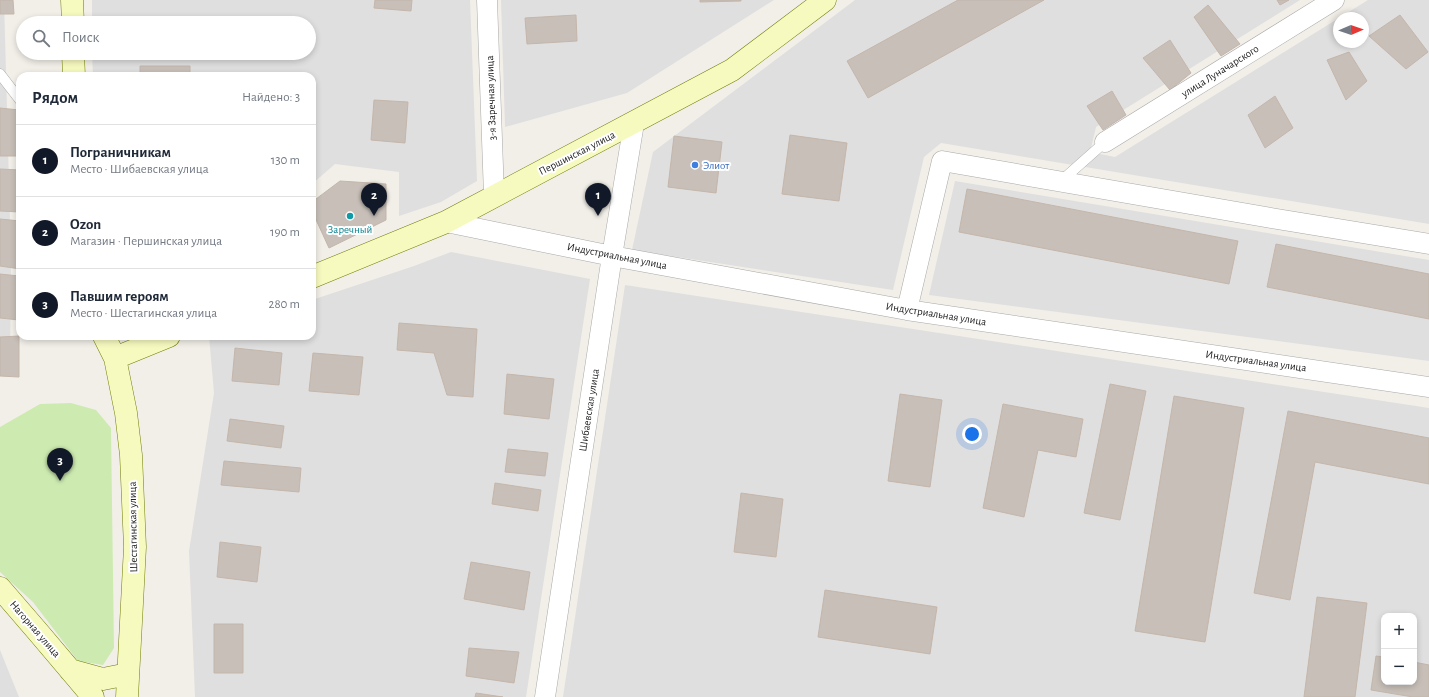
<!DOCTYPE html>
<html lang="ru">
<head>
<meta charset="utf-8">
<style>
	:root { --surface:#fff; --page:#f2f2f3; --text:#1f2937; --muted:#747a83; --line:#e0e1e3; --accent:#111827 }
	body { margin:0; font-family:"Alegreya Sans",sans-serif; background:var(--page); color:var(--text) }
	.controls { position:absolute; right:12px; bottom:12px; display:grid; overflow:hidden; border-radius:8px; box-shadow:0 2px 6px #0003 }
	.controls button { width:36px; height:36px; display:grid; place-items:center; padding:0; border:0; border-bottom:1px solid var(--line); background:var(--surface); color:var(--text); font:20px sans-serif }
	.compass { position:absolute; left:1333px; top:12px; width:36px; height:36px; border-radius:50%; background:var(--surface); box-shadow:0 2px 6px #0003; rotate:88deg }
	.you { position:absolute; left:972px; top:434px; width:14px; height:14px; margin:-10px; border:3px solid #fff; border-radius:50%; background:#1a73e8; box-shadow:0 0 0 6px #1a73e833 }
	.badge { display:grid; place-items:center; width:26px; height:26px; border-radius:50%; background:var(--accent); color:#fff; font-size:13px; font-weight:700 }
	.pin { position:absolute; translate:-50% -33px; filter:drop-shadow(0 1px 2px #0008) }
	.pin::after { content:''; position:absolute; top:21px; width:14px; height:12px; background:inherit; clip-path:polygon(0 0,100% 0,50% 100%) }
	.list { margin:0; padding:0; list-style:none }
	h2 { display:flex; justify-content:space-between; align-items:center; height:52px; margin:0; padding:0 16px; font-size:17px }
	h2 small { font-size:13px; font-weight:400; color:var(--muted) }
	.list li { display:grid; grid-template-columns:26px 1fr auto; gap:12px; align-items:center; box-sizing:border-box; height:72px; padding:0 16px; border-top:1px solid var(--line) }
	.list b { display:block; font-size:15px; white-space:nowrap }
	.list p { margin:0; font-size:13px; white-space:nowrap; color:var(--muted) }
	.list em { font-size:13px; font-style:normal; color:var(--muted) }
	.icon { flex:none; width:22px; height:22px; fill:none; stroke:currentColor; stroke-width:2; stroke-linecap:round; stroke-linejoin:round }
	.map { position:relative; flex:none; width:1429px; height:697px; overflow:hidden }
	.search { position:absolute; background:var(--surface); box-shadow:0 2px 6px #0003; left:16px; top:16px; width:300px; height:44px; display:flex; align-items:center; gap:10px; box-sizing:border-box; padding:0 14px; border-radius:22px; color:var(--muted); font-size:15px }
	.panel { position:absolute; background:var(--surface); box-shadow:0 2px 6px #0003; left:16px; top:72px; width:300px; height:268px; border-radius:12px }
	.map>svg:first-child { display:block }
</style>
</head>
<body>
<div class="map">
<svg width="1429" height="697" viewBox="0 0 1429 697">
	<rect width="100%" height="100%" fill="#f2efe9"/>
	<!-- residential -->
	<path fill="#e0dfdf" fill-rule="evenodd" d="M 0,0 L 4,0 L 11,255 L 10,371 L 0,375 Z
		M 92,0 L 470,0 L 477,181 L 441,202 L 399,216 L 399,172 L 335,164 L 312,184 L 312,76 L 93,76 L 92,53 L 309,53 L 309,23 L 92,23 Z
		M 501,0 L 774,0 L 627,93 L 505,127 Z
		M 855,0 L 1300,0 L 1096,127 L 1090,152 L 1115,157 L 1339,18 L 1339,42 L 1363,42 L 1363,18 L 1339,18 L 1368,0 L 1429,0 L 1429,224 L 941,143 L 924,157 L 893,290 L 632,250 L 653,152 Z
		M 955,181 L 1429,260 L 1429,361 L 929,295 Z
		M 451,252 L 590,279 L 526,697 L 195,697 L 189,551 L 214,393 L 209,336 L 312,336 L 312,300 L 414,266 Z
		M 625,285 L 1429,408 L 1429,697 L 563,697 ZM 1384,616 L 1414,616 L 1414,682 L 1384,682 Z
		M 0,650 L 19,697 L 0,697 Z"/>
	<!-- grass -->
	<path fill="#cdebb0" d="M 71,403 L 96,410 L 111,428 L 114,648 L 103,665 L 78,661 L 33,602 L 0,572 L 0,427 L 40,404 Z"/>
	<!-- building -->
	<path fill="#c7bfb8" stroke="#c4b6ab" d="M 0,0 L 13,0 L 14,14 L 0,14 Z
		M 375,0 L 412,0 L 411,11 L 374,8 Z
		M 700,0 L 741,0 L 741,1 L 700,2 Z
		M 958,0 L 1044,0 L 868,98 L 847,61 Z
		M 1277,0 L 1289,0 L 1280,5 Z
		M 1208,5 L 1240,44 L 1221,56 L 1194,17 Z
		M 576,15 L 577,41 L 527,44 L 525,18 Z
		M 1400,15 L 1428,52 L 1406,69 L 1369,36 Z
		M 1170,40 L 1191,73 L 1170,90 L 1143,58 Z
		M 1349,52 L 1367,81 L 1346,100 L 1327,60 Z
		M 140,66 L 190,66 L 190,76 L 140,76 Z
		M 1112,91 L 1126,115 L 1103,130 L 1087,106 Z
		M 1275,96 L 1293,128 L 1265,148 L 1248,115 Z
		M 374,100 L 408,102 L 405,143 L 371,140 Z
		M 0,108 L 19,110 L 19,156 L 0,156 Z
		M 790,135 L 847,143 L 839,201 L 782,194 Z
		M 674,136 L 722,142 L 716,193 L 668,187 Z
		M 0,169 L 20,170 L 20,212 L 0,211 Z
		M 340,181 L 386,184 L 386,220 L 329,248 L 312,211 L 312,202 Z
		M 967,189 L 1238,241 L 1229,284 L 959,232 Z
		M 0,219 L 20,221 L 20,269 L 0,266 Z
		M 1276,244 L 1429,274 L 1429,319 L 1267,287 Z
		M 0,274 L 19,276 L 19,320 L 0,318 Z
		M 399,323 L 477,329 L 473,397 L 447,395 L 434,353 L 397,350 Z
		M 19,336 L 19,377 L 0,376 L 0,337 Z
		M 235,348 L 282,353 L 279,385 L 232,381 Z
		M 313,353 L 363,357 L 359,395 L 309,391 Z
		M 507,374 L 554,379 L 549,419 L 504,414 Z
		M 1110,384 L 1146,391 L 1120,520 L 1084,513 Z
		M 900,394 L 942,400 L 930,487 L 888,481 Z
		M 1174,396 L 1244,408 L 1205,642 L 1135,631 Z
		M 1003,404 L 1083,419 L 1076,457 L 1038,450 L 1024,517 L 983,508 Z
		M 1288,411 L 1429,438 L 1429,484 L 1315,462 L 1290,600 L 1254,593 Z
		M 230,419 L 284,426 L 281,448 L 227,441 Z
		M 508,449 L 548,453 L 545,476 L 505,472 Z
		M 224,461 L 301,468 L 299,492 L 221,485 Z
		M 495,483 L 541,490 L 538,511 L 492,504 Z
		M 741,493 L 783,499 L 776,557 L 734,552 Z
		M 220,542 L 261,547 L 257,582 L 217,577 Z
		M 471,562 L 530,572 L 524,610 L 464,599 Z
		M 825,590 L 937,607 L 930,654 L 818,637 Z
		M 1317,597 L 1367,603 L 1355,697 L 1304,697 Z
		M 214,624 L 243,624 L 243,673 L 214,673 Z
		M 469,648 L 519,652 L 514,683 L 466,676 Z
		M 1376,656 L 1384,657 L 1384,682 L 1414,682 L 1414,662 L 1429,665 L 1429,697 L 1413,697 L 1371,690 Z
		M 476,693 L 503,697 L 475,697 Z"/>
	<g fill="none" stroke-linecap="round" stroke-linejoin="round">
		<defs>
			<path id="lane" d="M 0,74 L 20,100
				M 1060,182 L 1105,142"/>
			<path id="street" d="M 487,0 L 494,195
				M 1105,142 L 1334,0
				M 446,222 L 612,256 L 907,310 L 1429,387
				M 907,310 L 942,161 L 1277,219 L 1429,244
				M 545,697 L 612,256 L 634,123"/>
			<path id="secondary" d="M 72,0 L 73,23
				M 73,53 L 74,76
				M 312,277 L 446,222 L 732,70 L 825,0
				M 104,336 L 115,358 L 126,413 L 131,455 L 135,547 L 127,697
				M 115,358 L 169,336
				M 0,588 L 38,632 L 93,697
				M 70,670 L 103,679 L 128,674"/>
		</defs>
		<!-- lane casing -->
		<use href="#lane" stroke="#a9a9a9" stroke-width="11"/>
		<!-- street casing -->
		<use href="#street" stroke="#a9a9a9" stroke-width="21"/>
		<!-- secondary casing -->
		<use href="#secondary" stroke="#707d05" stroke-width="23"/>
		<!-- lane -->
		<use href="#lane" stroke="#fff" stroke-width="10"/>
		<!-- street -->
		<use href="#street" stroke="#fff" stroke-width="20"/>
		<!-- secondary -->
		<use href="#secondary" stroke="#f7fabf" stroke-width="22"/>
	</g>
	<!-- markers -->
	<circle fill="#3f7fe0" stroke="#fff" stroke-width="1.5" cx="695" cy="165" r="4"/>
	<circle fill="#0f9aa8" stroke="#fff" stroke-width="1.5" cx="350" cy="216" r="4"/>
	<g text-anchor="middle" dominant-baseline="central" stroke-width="4" stroke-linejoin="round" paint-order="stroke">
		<!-- street labels -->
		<g font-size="11" fill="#222" stroke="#fff">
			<text transform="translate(1220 71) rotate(-32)">улица Луначарского</text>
			<text transform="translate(491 98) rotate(-92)">3-я Заречная улица</text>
			<text transform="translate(577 153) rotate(-27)">Першинская улица</text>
			<text transform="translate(617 256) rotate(11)">Индустриальная улица</text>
			<text transform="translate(936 314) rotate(9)">Индустриальная улица</text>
			<text transform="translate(1256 361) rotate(8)">Индустриальная улица</text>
			<text transform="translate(589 410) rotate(-81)">Шибаевская улица</text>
			<text transform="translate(133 527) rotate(-91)">Шестагинская улица</text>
			<text transform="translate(35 629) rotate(49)">Нагорная улица</text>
		</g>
		<!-- shop labels -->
		<g font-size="11" fill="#366cbe" stroke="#fff" text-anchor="start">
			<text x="703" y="165">Элиот</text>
		</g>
		<!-- culture labels -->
		<g font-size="11" fill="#0d838f" stroke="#fff">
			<text x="350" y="229">Заречный</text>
		</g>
	</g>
</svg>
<div class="controls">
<button>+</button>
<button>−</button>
</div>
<svg class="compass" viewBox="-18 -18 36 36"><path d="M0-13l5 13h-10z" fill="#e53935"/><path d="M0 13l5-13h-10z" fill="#747a83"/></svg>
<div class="you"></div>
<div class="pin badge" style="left:598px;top:216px">1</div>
<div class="pin badge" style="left:374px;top:216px">2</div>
<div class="pin badge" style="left:60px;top:481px">3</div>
<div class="search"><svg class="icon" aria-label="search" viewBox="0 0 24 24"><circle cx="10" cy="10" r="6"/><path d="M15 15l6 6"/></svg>Поиск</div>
<section class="panel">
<h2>Рядом<small>Найдено: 3</small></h2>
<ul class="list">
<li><span class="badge">1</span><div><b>Пограничникам</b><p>Место · Шибаевская улица</p></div><em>130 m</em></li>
<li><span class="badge">2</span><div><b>Ozon</b><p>Магазин · Першинская улица</p></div><em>190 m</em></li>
<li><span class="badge">3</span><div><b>Павшим героям</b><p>Место · Шестагинская улица</p></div><em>280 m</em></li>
</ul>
</section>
</div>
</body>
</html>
